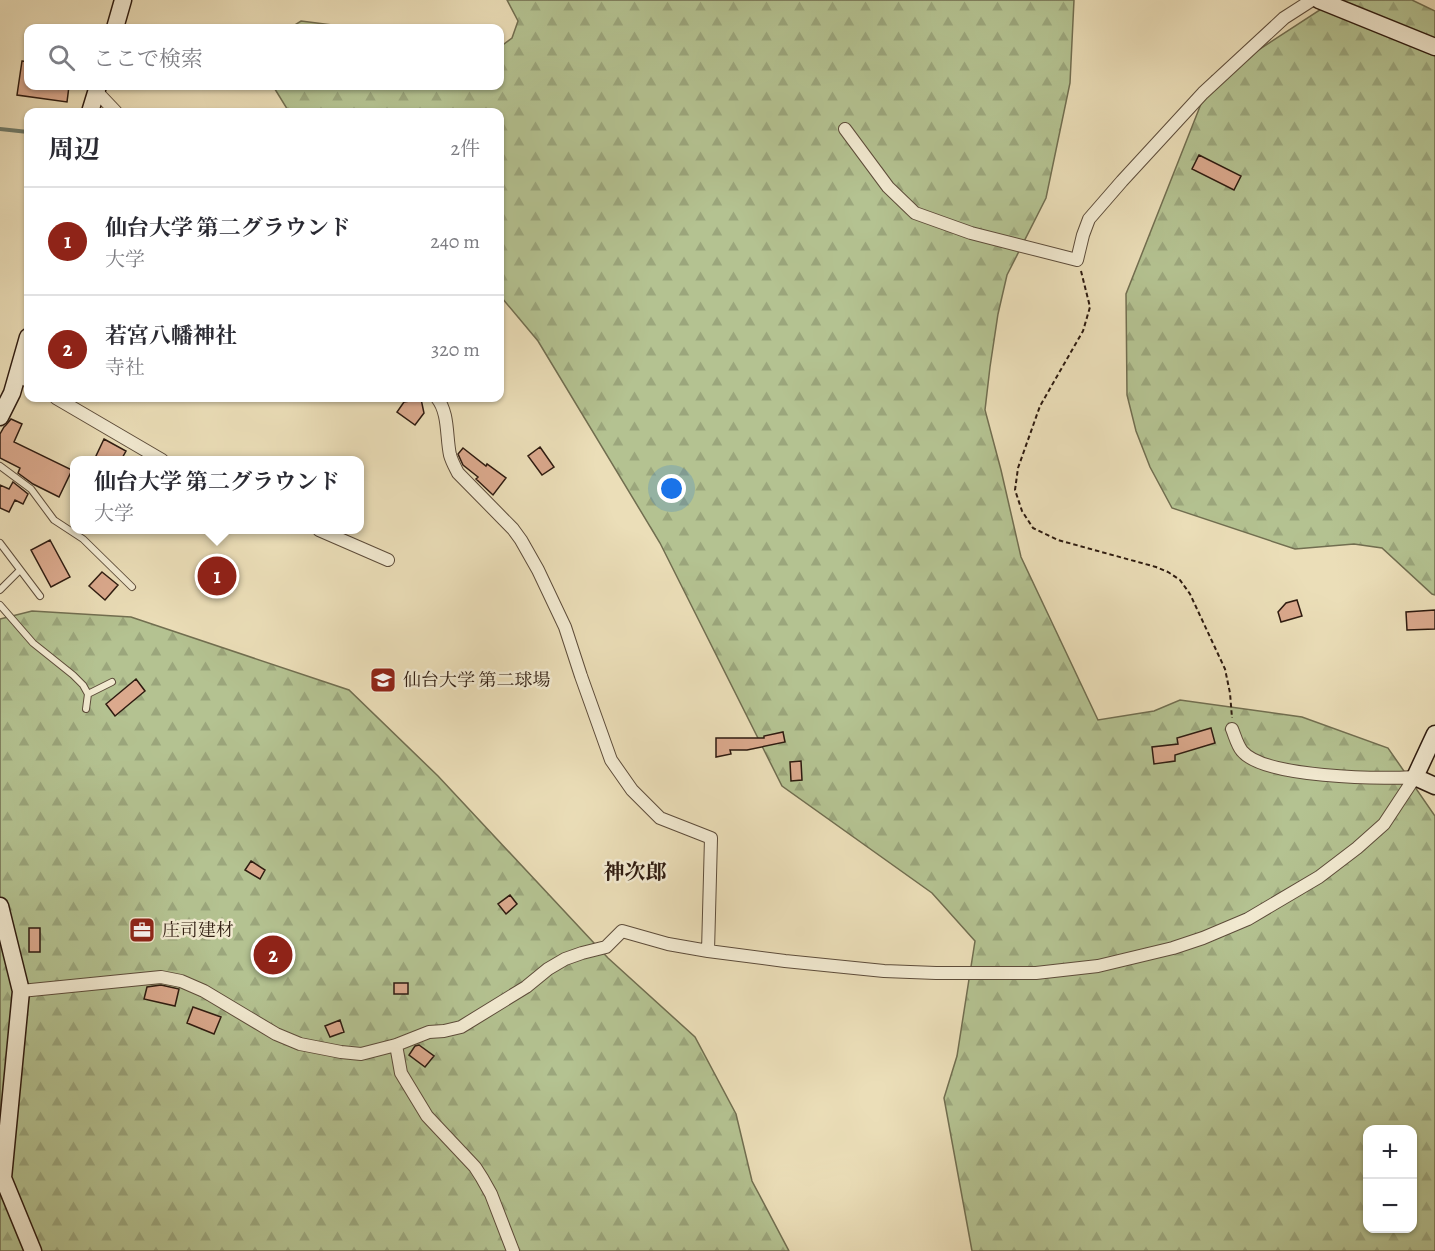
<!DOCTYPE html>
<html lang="ja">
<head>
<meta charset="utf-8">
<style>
	:root { --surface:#fff; --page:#f2f2f3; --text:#2b2b33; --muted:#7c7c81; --line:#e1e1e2; --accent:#8f2418 }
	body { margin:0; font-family:Alegreya,"Noto Serif JP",serif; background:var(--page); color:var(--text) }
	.controls { position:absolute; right:18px; bottom:18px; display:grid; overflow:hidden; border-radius:12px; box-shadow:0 2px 4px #0004 }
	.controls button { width:54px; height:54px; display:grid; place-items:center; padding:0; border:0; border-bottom:2px solid var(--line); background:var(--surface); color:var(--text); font:30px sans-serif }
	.you { position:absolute; left:672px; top:489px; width:21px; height:21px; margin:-15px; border:4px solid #fff; border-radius:50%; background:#1a73e8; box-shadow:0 0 0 9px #1a73e833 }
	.badge { display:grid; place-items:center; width:39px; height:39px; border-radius:50%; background:var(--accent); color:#fff; font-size:20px; font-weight:700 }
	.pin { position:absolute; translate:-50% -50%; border:3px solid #fff; box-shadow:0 2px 6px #0006 }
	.popup { position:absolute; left:70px; top:456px; width:294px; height:78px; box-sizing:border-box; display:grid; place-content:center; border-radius:12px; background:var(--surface); filter:drop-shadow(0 2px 4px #0005); font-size:20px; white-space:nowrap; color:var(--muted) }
	.popup b { font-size:22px; color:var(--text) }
	.popup::after { content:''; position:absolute; left:50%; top:100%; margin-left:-12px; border:12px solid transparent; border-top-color:var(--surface) }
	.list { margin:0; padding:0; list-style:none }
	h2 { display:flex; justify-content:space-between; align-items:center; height:78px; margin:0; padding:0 24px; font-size:26px }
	h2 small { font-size:20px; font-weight:400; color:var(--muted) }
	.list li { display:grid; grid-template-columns:39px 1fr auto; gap:18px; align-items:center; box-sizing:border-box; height:108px; padding:0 24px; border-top:2px solid var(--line) }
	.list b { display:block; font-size:22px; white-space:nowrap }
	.list p { margin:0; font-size:20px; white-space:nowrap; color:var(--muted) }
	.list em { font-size:20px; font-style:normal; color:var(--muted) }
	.icon { flex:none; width:33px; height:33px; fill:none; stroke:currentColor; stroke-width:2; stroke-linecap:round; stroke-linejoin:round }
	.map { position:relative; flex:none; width:1435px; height:1251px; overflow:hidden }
	.search { position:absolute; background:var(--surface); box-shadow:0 2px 4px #0004; left:24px; top:24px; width:480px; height:66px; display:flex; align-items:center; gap:15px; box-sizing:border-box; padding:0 21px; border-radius:12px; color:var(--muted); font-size:22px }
	.panel { position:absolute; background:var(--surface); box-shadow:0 2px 4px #0004; left:24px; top:108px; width:480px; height:294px; border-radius:12px }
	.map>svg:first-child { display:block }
</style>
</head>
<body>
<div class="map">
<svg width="1435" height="1251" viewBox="0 0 1435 1251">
	<defs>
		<pattern id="forest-firs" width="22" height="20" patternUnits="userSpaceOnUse" patternTransform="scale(1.5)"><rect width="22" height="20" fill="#b4c291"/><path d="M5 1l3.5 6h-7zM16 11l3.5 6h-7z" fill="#9ba67c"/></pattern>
	</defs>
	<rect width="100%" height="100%" fill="#ebdeb8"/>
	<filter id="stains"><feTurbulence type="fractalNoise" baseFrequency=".00333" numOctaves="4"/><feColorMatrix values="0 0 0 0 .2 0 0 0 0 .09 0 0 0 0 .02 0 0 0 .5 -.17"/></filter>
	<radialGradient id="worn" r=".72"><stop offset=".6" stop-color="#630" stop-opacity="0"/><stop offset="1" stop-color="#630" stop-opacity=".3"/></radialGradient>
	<!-- forest -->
	<path fill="url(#forest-firs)" stroke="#716e50" stroke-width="1.5" fill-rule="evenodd" d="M 507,0 L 1074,0 L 1070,83 L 1046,198 L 1007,275 L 998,314 L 990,367 L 985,410 L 1001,470 L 1021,557 L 1098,720 L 1154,711 L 1180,700 L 1302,717 L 1388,748 L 1435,816 L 1435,1251 L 972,1251 L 944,1098 L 957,1056 L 975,941 L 932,893 L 782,786 L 660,543 L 538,341 L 502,298 L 500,296 L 500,112 L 289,112 L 273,86 L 500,86 L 500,47 L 512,38 L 518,21 ZM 1368,1130 L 1412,1130 L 1412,1228 L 1368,1228 Z
		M 1335,0 L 1412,0 L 1435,11 L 1435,595 L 1432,594 L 1382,548 L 1354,544 L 1295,549 L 1172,508 L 1150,467 L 1136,431 L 1127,395 L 1126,294 L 1212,76 L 1240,62 Z
		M 301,21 L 356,28 L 290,28 Z
		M 32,611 L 131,617 L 349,690 L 438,776 L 608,958 L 695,1037 L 736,1114 L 752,1181 L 789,1251 L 0,1251 L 0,619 Z"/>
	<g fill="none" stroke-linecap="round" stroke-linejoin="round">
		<!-- stream -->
		<path stroke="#6e7c6c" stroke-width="4" d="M 0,129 L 28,132"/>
	</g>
	<!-- building -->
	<path fill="#dba98d" stroke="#2e1b10" stroke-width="1.5" d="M 22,61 L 28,62 L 28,86 L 69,86 L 67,102 L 17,95 Z
		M 1199,155 L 1241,176 L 1234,190 L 1192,169 Z
		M 421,399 L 424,413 L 415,425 L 397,412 L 404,402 Z
		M 11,419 L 22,424 L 14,442 L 72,470 L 59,497 L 33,484 L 18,473 L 20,468 L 0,458 L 0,434 L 4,427 L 6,425 Z
		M 104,439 L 126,451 L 121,460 L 105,460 L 96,456 Z
		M 540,447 L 554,467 L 542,475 L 528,456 Z
		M 463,448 L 486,466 L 487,464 L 506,478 L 493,495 L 476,479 L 478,477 L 463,465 L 458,454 Z
		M 13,482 L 28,494 L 23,504 L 15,500 L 9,512 L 0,508 L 0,485 L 9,489 Z
		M 50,540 L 70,577 L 51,587 L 31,550 Z
		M 102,572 L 118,585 L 105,600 L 89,586 Z
		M 1297,600 L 1302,616 L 1281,622 L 1278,612 L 1286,603 Z
		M 1435,610 L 1435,629 L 1407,630 L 1406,612 Z
		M 136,679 L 145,691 L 115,716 L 106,704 Z
		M 1211,728 L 1215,743 L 1175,755 L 1175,761 L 1154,764 L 1152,747 L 1178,744 L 1177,738 Z
		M 783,732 L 785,742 L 747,750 L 730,750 L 731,754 L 716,757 L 716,738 L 764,738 L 764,736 Z
		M 801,761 L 802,780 L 791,781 L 790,762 Z
		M 251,861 L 265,870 L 260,879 L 245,870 Z
		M 510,895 L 517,904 L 506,914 L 498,904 Z
		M 29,928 L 40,928 L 40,952 L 29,952 Z
		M 271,944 L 287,956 L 279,966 L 262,954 Z
		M 394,983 L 408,983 L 408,994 L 394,994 Z
		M 161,985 L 179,989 L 175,1006 L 144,999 L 147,987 Z
		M 193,1007 L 221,1017 L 214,1034 L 187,1023 Z
		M 340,1020 L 344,1032 L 330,1037 L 325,1026 Z
		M 419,1045 L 434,1056 L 425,1067 L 409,1055 L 415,1046 Z"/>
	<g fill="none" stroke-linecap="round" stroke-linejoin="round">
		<defs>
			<path id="lane" d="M 0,466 L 31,489 L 54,520 L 83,539 L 132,587
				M 0,543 L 40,596
				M 0,590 L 20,570
				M 0,605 L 33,643 L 73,675 L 83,685 L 88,694 L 86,709
				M 88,694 L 112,682"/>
			<path id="street" d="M 96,91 L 116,112
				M 845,129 L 888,187 L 915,213 L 971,233 L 1077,260 L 1083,235 L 1089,219 L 1122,181 L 1203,93 L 1284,18 L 1312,0
				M 18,375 L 28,381
				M 56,398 L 162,460
				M 437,398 C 449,413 446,436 450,455 C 452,462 455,467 458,473 L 513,529 L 521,540 L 538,570 L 565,627 L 581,676 L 611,760 L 632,790 L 660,818 L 711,838 L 708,951
				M 319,530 L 388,560
				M 1232,729 C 1235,736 1237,745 1242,751 C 1264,778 1380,779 1415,777
				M 21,991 L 161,977 L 181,981 L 204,991 L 276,1034 L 300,1044 L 341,1052 L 361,1054 L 396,1045 L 429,1032 L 444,1031 L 461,1027 L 526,987 L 548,969 L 565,959 L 582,953 L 606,947 L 622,931 L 668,944 L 708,951 L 785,961 L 884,971 L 936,973 L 1036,973 L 1098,966 L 1173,948 L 1203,938 L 1248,919 L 1319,877 L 1357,848 L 1384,824 L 1415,777
				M 396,1045 L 401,1073 L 427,1116 L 475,1167 L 482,1178 L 491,1194 L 513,1251"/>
			<path id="secondary" d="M 1319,0 L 1435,47
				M 115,28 L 123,0
				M 90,112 L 98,86
				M 0,417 L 12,393 L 28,337
				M 1435,734 L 1415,777 L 1435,786
				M 0,906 L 21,991 L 3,1178 L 33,1251"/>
		</defs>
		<!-- lane casing -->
		<use href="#lane" stroke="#5d4c3a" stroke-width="8"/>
		<!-- street casing -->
		<use href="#street" stroke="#5d4c3a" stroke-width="14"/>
		<!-- secondary casing -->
		<use href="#secondary" stroke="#2e1b10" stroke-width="19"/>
		<!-- path -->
		<path stroke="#2e1b10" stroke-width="2" stroke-dasharray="4.5 3" stroke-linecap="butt" d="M 1081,271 L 1090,307 L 1083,331 L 1040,406 L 1018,468 L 1015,490 L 1022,511 L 1033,528 L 1058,540 L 1156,567 L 1168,572 L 1180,580 L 1190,594 L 1225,669 L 1230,693 L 1232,718"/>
		<!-- lane -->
		<use href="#lane" stroke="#f2ead1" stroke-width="6"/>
		<!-- street -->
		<use href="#street" stroke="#f2ead1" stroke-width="12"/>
		<!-- secondary -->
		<use href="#secondary" stroke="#f2ead1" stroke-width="16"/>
	</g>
	<!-- icons -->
	<defs>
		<symbol id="university-square" viewBox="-11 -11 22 22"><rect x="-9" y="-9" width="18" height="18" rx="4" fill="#8f2418" stroke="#f2ead1"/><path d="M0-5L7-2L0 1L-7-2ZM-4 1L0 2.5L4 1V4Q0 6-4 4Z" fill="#fff"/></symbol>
		<symbol id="office-square" viewBox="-11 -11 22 22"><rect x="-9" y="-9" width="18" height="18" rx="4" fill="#8f2418" stroke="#f2ead1"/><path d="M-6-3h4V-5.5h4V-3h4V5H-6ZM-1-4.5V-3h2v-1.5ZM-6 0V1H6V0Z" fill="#fff"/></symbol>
	</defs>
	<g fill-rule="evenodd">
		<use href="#university-square" x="368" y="665" width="30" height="30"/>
		<use href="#office-square" x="127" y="915" width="30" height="30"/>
	</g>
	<g text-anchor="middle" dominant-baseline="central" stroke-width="5" stroke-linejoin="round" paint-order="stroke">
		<!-- poi labels -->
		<g font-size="18" fill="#2e1b10" stroke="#f2ead1" text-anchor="start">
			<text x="403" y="680">仙台大学 第二球場</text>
			<text x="162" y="930">庄司建材</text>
		</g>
		<!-- quarter labels -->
		<g font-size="21" font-weight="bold" fill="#2e1b10" stroke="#f2ead1">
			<text x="635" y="872">神次郎</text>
		</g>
	</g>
	<rect width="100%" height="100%" filter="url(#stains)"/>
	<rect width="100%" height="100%" fill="url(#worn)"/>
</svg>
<div class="controls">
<button>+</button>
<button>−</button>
</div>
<div class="you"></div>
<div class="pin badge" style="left:217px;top:576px">1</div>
<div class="popup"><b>仙台大学 第二グラウンド</b>大学</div>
<div class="pin badge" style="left:273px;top:955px">2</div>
<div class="search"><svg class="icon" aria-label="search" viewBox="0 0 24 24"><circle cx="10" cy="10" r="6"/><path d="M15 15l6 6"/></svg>ここで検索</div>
<section class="panel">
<h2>周辺<small>2件</small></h2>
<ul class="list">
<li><span class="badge">1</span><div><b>仙台大学 第二グラウンド</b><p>大学</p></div><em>240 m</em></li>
<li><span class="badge">2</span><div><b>若宮八幡神社</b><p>寺社</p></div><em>320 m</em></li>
</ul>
</section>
</div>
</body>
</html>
